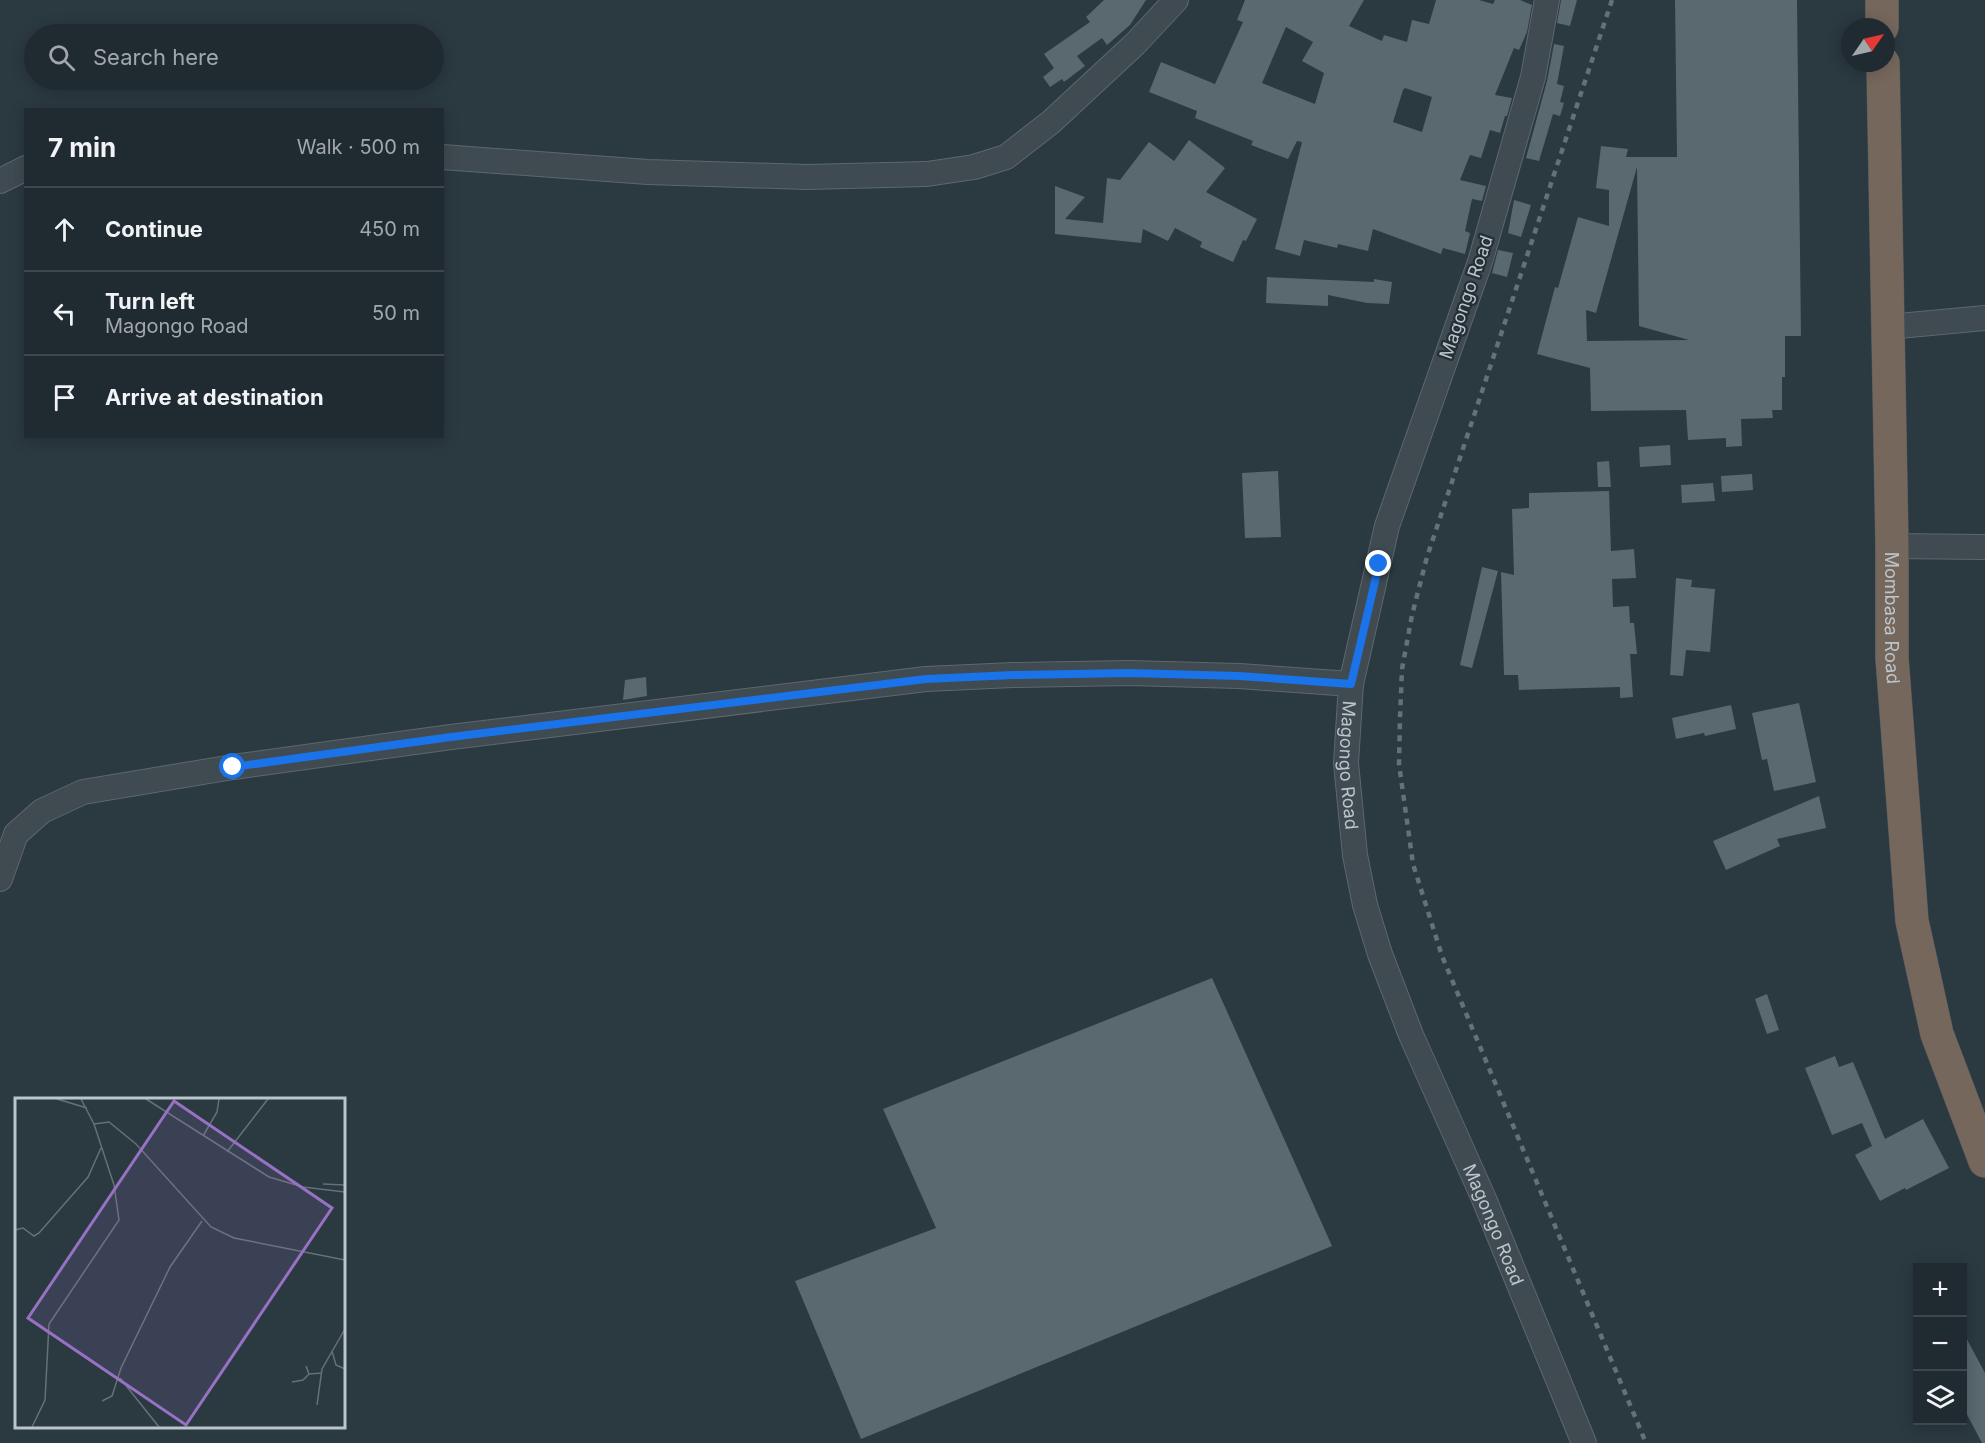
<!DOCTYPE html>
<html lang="en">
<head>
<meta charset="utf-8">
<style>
	:root { --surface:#202b31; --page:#2d373d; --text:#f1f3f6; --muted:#a2a7ab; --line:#3d474d }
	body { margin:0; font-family:Inter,sans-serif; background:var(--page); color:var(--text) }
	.controls { position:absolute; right:18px; bottom:18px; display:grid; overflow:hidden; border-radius:0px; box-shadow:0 3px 15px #0003 }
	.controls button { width:54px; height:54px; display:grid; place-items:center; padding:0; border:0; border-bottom:2px solid var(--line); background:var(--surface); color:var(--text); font:30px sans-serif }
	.compass { position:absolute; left:1841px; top:18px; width:54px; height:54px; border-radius:50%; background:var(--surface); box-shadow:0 3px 15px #0003; rotate:56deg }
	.stop { position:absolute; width:18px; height:18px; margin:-14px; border:4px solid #1a73e8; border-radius:50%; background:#fff }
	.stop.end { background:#1a73e8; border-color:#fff; box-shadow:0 2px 6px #0008 }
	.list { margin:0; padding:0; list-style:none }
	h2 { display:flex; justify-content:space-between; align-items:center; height:78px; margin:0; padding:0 24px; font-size:26px }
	h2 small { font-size:20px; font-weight:400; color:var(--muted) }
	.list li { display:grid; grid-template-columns:39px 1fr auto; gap:18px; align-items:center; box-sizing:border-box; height:84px; padding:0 24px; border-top:2px solid var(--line) }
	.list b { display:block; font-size:22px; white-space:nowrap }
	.list p { margin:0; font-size:20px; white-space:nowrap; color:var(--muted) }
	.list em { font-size:20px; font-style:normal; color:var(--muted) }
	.icon { flex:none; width:33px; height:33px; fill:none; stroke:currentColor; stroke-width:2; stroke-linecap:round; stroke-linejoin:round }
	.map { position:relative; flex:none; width:1985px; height:1443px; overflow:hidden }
	.search { position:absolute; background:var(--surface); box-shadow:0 3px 15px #0003; left:24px; top:24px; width:420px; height:66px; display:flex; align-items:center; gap:15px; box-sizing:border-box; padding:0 21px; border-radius:33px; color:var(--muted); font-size:22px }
	.panel { position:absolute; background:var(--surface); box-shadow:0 3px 15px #0003; left:24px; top:108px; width:420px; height:330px; border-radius:0px }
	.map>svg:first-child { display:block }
</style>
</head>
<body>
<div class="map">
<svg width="1985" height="1443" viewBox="0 0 1985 1443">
	<rect width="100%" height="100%" fill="#2b3941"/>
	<!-- building -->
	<path fill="#5a6870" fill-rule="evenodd" d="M 1104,0 L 1146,0 L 1130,25 L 1107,45 L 1102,38 L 1077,56 L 1085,66 L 1064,82 L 1062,79 L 1050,87 L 1043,77 L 1054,68 L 1044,54 L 1090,22 L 1086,17 Z
		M 1245,0 L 1364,0 L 1349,26 L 1382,41 L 1384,35 L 1407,42 L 1412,20 L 1429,24 L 1436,0 L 1479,0 L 1493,4 L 1495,0 L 1520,0 L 1532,5 L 1527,32 L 1519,50 L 1514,48 L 1495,95 L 1512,98 L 1507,116 L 1505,116 L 1500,133 L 1490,130 L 1481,158 L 1470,155 L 1460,180 L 1486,186 L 1482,201 L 1472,199 L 1465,231 L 1470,233 L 1465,254 L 1443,248 L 1441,254 L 1373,229 L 1368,251 L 1338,244 L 1337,248 L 1304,240 L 1300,256 L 1275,249 L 1302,142 L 1297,141 L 1288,159 L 1251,145 L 1253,141 L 1195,118 L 1197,111 L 1149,92 L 1161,62 L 1215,84 L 1243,22 L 1237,20 ZM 1286,27 L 1313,42 L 1302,61 L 1324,73 L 1315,104 L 1262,83 ZM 1405,88 L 1432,97 L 1422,132 L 1393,122 L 1403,90 Z
		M 1561,0 L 1577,0 L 1570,26 L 1557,23 Z
		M 1675,0 L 1797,0 L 1801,336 L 1785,336 L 1785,377 L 1782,377 L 1782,410 L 1772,410 L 1773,418 L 1741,419 L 1742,446 L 1726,447 L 1726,438 L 1688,440 L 1686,410 L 1591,411 L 1590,368 L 1537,354 L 1555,287 L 1558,288 L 1578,217 L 1609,226 L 1609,190 L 1596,188 L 1601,146 L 1628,149 L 1626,157 L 1677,157 ZM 1637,167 L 1639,326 L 1689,340 L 1587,341 L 1586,310 L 1596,313 Z
		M 1554,44 L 1564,46 L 1557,84 L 1564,86 L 1560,102 L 1564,103 L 1560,116 L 1553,114 L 1539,161 L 1526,158 L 1547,81 Z
		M 1189,140 L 1225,168 L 1206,192 L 1257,219 L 1246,241 L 1243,240 L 1233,262 L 1200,247 L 1202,242 L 1175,228 L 1168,241 L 1143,229 L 1141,243 L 1055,234 L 1055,186 L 1085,197 L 1065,219 L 1103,223 L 1107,178 L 1120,180 L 1149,142 L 1174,161 Z
		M 1514,200 L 1531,205 L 1521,237 L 1508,233 Z
		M 1498,250 L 1513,253 L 1507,277 L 1492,273 Z
		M 1267,277 L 1374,282 L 1374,279 L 1392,282 L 1389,304 L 1367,303 L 1328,295 L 1328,306 L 1266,303 Z
		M 1670,445 L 1671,465 L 1640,467 L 1639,447 Z
		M 1609,461 L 1611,487 L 1598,487 L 1597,462 Z
		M 1278,471 L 1281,537 L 1245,538 L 1242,473 Z
		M 1752,474 L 1753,490 L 1722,492 L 1721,476 Z
		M 1713,483 L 1715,501 L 1682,503 L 1681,485 Z
		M 1609,491 L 1611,551 L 1634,549 L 1636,578 L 1612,579 L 1613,607 L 1629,606 L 1630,623 L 1634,623 L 1637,654 L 1630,654 L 1633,697 L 1620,698 L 1620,687 L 1519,690 L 1518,675 L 1504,675 L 1501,572 L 1514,575 L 1512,509 L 1529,508 L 1529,493 Z
		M 1482,567 L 1498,571 L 1472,668 L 1460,665 Z
		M 1676,578 L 1692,580 L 1691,587 L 1715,589 L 1710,652 L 1686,650 L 1683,676 L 1670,675 Z
		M 646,677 L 647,696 L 623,700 L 625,680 Z
		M 1799,703 L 1816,782 L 1774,791 L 1767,759 L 1762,760 L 1752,713 Z
		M 1731,705 L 1736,729 L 1705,736 L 1704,733 L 1676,739 L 1672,718 Z
		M 1819,796 L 1826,828 L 1777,839 L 1780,846 L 1726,870 L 1713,841 Z
		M 1212,978 L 1332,1246 L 861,1439 L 795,1281 L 936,1228 L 883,1109 Z
		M 1767,994 L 1779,1030 L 1767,1034 L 1755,999 Z
		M 1835,1056 L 1839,1067 L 1853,1062 L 1885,1139 L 1923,1119 L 1949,1168 L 1906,1190 L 1905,1188 L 1880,1201 L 1855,1155 L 1872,1146 L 1862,1123 L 1832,1135 L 1805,1068 Z
		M 1962,1330 L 1985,1373 L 1985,1443 L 1982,1443 L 1962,1405 Z"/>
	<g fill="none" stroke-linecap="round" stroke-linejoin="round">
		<defs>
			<g id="minor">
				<path id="s1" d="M 1547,0 L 1533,77 L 1480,262 L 1387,526 L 1351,684 L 1346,763 L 1355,855 L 1365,905 L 1380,954 L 1411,1035 L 1484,1199 L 1584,1443"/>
				<path d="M 442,157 L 648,172 L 807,177 L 927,174 L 974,167 L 1006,157 L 1051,122 L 1135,44 L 1176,0"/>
				<path d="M 0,181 L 26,168"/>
				<path d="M 1888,327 L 1985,318"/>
				<path d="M 1892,546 L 1985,547"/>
				<path d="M 0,879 L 16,834 L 42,811 L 83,792 L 233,767 L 451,737 L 926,679 L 1013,675 L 1129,673 L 1239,676 L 1351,684"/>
			</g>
			<g id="highway">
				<path d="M 1882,0 L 1882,27"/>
				<path id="s2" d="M 1883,63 L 1892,546 L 1892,658 L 1912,921 L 1937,1034 L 1985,1161"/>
			</g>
		</defs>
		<!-- minor casing -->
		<use href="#minor" stroke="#5d686e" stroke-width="26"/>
		<!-- highway casing -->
		<use href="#highway" stroke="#4a555b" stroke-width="34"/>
		<!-- minor -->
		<use href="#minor" stroke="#3f4a51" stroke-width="24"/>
		<!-- highway -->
		<use href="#highway" stroke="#76675d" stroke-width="33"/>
		<!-- rail -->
		<path stroke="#647179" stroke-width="4.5" stroke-dasharray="6 6" stroke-linecap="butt" d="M 1612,0 L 1427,557 L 1412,615 L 1402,669 L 1400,718 L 1399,764 L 1413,864 L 1442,956 L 1646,1443"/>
	</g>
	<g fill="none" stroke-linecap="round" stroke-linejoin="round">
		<!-- route -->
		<path stroke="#1a73e8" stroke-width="8" d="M 233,767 L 451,737 L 926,679 L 1013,675 L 1129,673 L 1239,676 L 1351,684 L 1379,564"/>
	</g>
	<g text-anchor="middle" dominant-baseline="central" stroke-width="4.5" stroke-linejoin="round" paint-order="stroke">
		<!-- street labels -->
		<g font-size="18" fill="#bcc5cb" stroke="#242f36">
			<text transform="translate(1466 297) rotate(-71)">Magongo Road</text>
			<text stroke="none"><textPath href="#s2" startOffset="555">Mombasa Road</textPath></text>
			<text stroke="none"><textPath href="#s1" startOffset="794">Magongo Road</textPath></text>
			<text stroke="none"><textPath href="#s1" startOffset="1280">Magongo Road</textPath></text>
		</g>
	</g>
	<!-- overview -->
	<g transform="translate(15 1098)">
		<rect width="330" height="330" fill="#2b3941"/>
		<path fill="none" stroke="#657178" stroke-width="1.5" d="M 42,1 L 72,10M 131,1 L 254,79 L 288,89 L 330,94M 79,26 L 94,24 L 121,46 L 196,129 L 219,140 L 330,162M 188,38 L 202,14 L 204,1M 212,54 L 253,1M 308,86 L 330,87M 0,132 L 8,130 L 19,138 L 24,135 L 73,79 L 86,50M 317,253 L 321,267 L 330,271M 291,268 L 294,276 L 307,275M 105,280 L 144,329M 277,284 L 288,282 L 294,276M 87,303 L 97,298 L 106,270 L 155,169 L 187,123M 302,307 L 307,271 L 330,231M 17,329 L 30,302 L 34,226 L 104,122 L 99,87 L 79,26 L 66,1"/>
		<path fill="#9871c4" fill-opacity="0.15" stroke="#9871c4" stroke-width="3" d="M 159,3 L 317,110 L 171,327 L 13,220 Z"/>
		<rect width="330" height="330" fill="none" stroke="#bcc5cb" stroke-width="3"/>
	</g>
</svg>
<div class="controls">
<button>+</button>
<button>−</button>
<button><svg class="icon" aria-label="layers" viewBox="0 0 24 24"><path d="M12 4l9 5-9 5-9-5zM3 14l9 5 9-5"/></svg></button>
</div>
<svg class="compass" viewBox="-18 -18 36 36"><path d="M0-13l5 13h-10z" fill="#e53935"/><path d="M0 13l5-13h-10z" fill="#a2a7ab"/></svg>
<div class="stop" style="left:233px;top:767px"></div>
<div class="stop end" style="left:1379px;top:564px"></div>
<div class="search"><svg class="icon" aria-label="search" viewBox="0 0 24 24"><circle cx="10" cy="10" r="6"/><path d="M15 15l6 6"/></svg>Search here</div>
<section class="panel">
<h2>7 min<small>Walk · 500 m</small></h2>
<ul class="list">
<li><svg class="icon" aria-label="ahead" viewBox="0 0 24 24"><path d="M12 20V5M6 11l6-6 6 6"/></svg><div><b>Continue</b></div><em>450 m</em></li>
<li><svg class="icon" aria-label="left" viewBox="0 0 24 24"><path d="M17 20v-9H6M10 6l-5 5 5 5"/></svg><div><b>Turn left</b><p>Magongo Road</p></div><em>50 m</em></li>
<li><svg class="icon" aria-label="arrive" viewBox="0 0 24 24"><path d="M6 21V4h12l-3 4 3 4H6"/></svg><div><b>Arrive at destination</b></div></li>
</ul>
</section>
</div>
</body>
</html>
